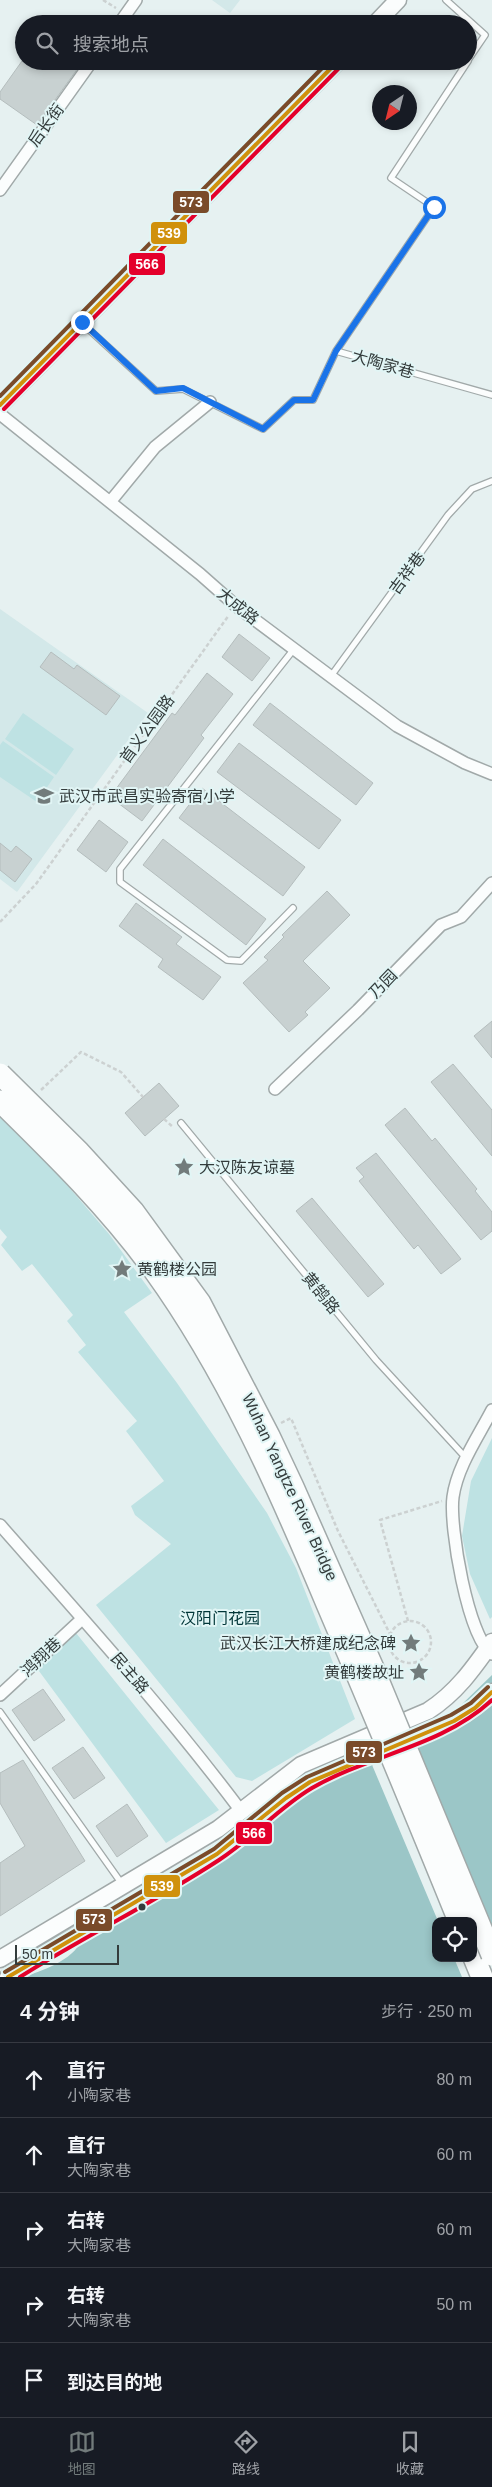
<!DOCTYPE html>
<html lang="zh">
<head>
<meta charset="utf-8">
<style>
	:root { --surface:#171b24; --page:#20242c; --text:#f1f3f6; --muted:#9ea1a6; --line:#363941; --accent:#727b7b }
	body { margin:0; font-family:Arial,"Noto Sans SC",sans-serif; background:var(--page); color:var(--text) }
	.controls { position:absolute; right:15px; bottom:15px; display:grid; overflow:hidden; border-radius:10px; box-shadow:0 2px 8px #0003 }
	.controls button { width:45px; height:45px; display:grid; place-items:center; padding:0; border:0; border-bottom:1px solid var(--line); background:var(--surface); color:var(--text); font:25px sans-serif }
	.compass { position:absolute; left:372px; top:85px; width:45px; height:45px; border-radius:50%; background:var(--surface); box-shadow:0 2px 8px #0003; rotate:215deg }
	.scale { position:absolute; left:15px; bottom:12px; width:104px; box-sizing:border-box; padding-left:5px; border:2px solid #343c3c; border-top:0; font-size:14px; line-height:18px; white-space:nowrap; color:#343c3c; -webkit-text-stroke:4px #e1f5f5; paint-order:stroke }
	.stop { position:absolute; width:15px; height:15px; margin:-11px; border:4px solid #1a73e8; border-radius:50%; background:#fff }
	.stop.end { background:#1a73e8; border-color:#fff; box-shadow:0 1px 5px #0008 }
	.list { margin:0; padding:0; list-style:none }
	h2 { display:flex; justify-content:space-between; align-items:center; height:65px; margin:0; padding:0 20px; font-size:21px }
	h2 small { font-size:16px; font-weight:400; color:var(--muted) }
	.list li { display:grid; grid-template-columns:32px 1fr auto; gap:15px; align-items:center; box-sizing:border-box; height:75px; padding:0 20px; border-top:1px solid var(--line) }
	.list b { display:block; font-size:19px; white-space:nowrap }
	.list p { margin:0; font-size:16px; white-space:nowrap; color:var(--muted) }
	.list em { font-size:16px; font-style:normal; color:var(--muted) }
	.icon { flex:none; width:28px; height:28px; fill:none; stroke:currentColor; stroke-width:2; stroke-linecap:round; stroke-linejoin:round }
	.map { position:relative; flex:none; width:492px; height:1977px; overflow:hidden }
	.search { position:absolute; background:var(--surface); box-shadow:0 2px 8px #0003; left:15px; right:15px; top:15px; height:55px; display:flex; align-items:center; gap:12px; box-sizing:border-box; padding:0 18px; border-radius:28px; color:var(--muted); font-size:19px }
	.sheet { height:440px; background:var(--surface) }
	nav { display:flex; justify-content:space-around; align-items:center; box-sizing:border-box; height:70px; border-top:1px solid var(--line); background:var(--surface); font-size:14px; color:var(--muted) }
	nav a { display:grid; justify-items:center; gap:2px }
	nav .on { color:var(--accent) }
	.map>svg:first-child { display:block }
</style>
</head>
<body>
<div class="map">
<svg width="492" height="1977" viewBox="0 0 492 1977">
	<rect width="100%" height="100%" fill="#e6f1f1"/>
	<!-- built -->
	<path fill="#d3e8e9" d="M 212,0 L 240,0 L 230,13 Z
		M 0,609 L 148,713 L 17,892 L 0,879 Z"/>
	<!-- green -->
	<path fill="#bee2e3" d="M 23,713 L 74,749 L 56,775 L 5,739 Z
		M 3,741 L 54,777 L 37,802 L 0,777 L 0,745 Z
		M 0,1117 L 55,1171 L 109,1234 L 152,1293 L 124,1312 L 177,1383 L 267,1513 L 296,1568 L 355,1719 L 252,1781 L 236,1777 L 96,1605 L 171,1544 L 135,1515 L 131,1506 L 164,1481 L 126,1431 L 137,1421 L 78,1352 L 86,1345 L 67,1321 L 73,1315 L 32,1264 L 22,1271 L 1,1245 L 7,1237 L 0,1229 Z
		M 492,1438 L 492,1617 L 490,1619 L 470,1574 L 462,1536 L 471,1481 Z
		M 76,1633 L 219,1810 L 166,1843 L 36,1667 Z"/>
	<!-- water -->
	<path fill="#9bc6c7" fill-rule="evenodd" d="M 492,1675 L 492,1977 L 22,1977 C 42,1971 72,1961 82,1940 C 85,1933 85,1924 86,1916 L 95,1910 L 122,1904 L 285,1805 L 434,1723 L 456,1710 ZM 436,1921 L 473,1921 L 473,1958 L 436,1958 Z"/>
	<!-- pier -->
	<path fill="#e6f1f1" d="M 406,1732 L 492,1929 L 492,1977 L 462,1977 L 454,1958 L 473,1958 L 473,1921 L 438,1921 L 367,1753 Z"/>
	<!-- building -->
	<path fill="#c8d1d1" stroke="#b4bdbd" d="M 22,61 L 83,61 L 37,125 L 0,99 L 0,92 Z
		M 239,634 L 270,658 L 252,681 L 222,657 Z
		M 51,652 L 74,669 L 77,665 L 120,696 L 106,715 L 40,667 Z
		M 207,673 L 233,694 L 201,735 L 204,738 L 142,821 L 110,797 L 172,713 L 175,715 Z
		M 270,703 L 373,783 L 356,805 L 253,725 Z
		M 239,743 L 341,820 L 319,849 L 217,772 Z
		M 202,788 L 305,867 L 283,896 L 179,818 Z
		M 99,820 L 128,842 L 106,872 L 77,850 Z
		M 163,839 L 266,919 L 246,945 L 143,865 Z
		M 0,843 L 11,852 L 16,846 L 32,859 L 15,882 L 0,870 Z
		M 327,891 L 350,915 L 303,961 L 330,988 L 305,1012 L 308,1015 L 289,1032 L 243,983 L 268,960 L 264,957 L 284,937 L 282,935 Z
		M 136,903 L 182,937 L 176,944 L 221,977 L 203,1000 L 158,967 L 163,959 L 119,926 Z
		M 492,1021 L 492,1058 L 474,1036 Z
		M 453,1064 L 492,1110 L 492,1156 L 431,1082 Z
		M 159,1083 L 179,1106 L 145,1136 L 125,1113 Z
		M 405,1108 L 432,1141 L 435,1138 L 477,1189 L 475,1191 L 492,1212 L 492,1231 L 481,1240 L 385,1125 Z
		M 376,1153 L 461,1259 L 441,1274 L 418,1245 L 414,1249 L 359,1181 L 364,1177 L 356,1168 Z
		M 312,1198 L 384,1284 L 368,1297 L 296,1211 Z
		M 43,1689 L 65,1720 L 34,1741 L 12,1710 Z
		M 83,1747 L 105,1778 L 74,1799 L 52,1768 Z
		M 23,1760 L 85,1861 L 0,1916 L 0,1863 L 25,1846 L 0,1803 L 0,1773 Z
		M 127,1804 L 148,1836 L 117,1857 L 96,1826 Z"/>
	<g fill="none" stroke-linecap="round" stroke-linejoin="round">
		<defs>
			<path id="lane" d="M 446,0 L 485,35 L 468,60
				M 83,324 L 156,391 L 183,389 L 263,429 L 294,400 L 313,400 L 336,351 L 492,395
				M 336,351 L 434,207 L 391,178 L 468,61
				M 331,676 L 448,515 L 472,489 L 492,481
				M 293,908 L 241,961 L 227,960 L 120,882 L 120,869 L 294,649
				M 181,1123 L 376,1360 L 467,1459
				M 0,1712 L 122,1884"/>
			<path id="street" d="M 119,24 L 136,0
				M 0,190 L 92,61
				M 0,414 L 200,574 L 235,605 L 397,726 L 465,763 L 492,774
				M 110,502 L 155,447 L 210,402
				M 275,1089 L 358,1010 L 441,925 L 461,917 L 492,883
				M 0,1525 C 83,1619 166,1711 241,1811
				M 492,1654 C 468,1638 449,1526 453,1497 C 457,1467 478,1437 492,1410
				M 0,1695 L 82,1619"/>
			<path id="secondary" d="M 375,24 L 398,0
				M 0,405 L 338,61
				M 0,1959 L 218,1829 L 301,1765 L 428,1711 C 456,1693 473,1669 492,1642
				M 8,1977 C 76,1933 149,1898 217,1854 C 250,1833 276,1801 310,1782 C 362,1752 452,1737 492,1692"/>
			<path id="highway" d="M 473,1955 L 482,1977"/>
		</defs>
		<!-- lane casing -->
		<use href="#lane" stroke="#a1a9a9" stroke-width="8"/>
		<!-- street casing -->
		<use href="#street" stroke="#a1a9a9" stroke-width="14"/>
		<!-- secondary casing -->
		<use href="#secondary" stroke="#a1a9a9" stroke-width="19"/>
		<!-- highway casing -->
		<use href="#highway" stroke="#a1a9a9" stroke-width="24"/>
		<!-- path -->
		<path stroke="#ccd1d1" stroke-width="2.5" stroke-dasharray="4 2.5" stroke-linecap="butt" d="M 103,0 L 116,8
			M 0,922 L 36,884 L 229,615
			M 41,1090 L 81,1052 L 121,1072 L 143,1097
			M 164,1119 L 173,1127
			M 281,1423 L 291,1418 L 338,1531 L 390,1634
			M389 1642a21 21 0 1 1 42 0a21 21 0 1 1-42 0Z
			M 408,1621 L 380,1520 L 442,1501"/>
		<!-- lane -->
		<use href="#lane" stroke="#fbfdfd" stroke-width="5.5"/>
		<!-- street -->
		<use href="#street" stroke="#fbfdfd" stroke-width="11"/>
		<!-- secondary -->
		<use href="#secondary" stroke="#fbfdfd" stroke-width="16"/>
		<!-- highway -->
		<use href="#highway" stroke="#fbfdfd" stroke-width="21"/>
		<defs>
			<path id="highway-bridge" d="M 0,1074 L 79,1152 L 133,1211 L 200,1303 L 269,1436 L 293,1487 L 373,1668 L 492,1955
				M 0,1101 C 55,1155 109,1208 154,1270 C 227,1371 279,1489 327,1604 C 372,1709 416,1815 459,1921"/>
		</defs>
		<!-- highway-bridge casing -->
		<use href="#highway-bridge" stroke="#a1a9a9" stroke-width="24" stroke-linecap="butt"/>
		<!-- highway-bridge -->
		<use href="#highway-bridge" stroke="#fbfdfd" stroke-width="21"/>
		<defs>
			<path id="bus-1" d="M 0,405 L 338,61
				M 8,1977 L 217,1854 L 286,1798 L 310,1782 L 454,1721 L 475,1708 L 492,1692"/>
			<path id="bus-2" d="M 4,409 L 342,65
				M 20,1977 C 85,1936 155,1902 219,1860 C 252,1839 278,1808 312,1788 C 371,1754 441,1747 492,1700"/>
			<path id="bus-3" d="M 0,396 L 329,61
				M 5,1972 L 214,1849 L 282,1793 L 307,1777 L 451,1715 L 471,1703 L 488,1687"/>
		</defs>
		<!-- bus-1 casing -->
		<use href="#bus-1" stroke="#e1f5f5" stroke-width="8"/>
		<!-- bus-2 casing -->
		<use href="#bus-2" stroke="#e1f5f5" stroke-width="8"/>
		<!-- bus-3 casing -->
		<use href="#bus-3" stroke="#e1f5f5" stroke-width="8"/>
		<!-- bus-1 -->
		<use href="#bus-1" stroke="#d0910c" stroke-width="4"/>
		<!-- bus-2 -->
		<use href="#bus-2" stroke="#e4002b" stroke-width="4"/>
		<!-- bus-3 -->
		<use href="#bus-3" stroke="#7a4b2a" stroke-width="4"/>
	</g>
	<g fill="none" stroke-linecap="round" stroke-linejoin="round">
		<!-- route -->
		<path stroke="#1a73e8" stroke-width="6" d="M 82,322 L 156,391 L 183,388 L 263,429 L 294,400 L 313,400 L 336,351 L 434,207"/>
	</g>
	<!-- icons -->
	<defs>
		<symbol id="school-bare" viewBox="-9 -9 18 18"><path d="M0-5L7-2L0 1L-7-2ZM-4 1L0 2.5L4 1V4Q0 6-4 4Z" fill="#727b7b" stroke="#e1f5f5" stroke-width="2.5" paint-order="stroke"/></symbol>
		<symbol id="sight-bare" viewBox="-9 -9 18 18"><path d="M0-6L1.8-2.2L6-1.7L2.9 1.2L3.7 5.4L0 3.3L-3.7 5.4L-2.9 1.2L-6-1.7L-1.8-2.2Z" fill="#727b7b" stroke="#e1f5f5" stroke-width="2.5" paint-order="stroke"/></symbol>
	</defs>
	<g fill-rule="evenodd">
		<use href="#school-bare" x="30" y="782" width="28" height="28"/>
		<use href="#sight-bare" x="170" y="1153" width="28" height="28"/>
		<use href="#sight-bare" x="108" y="1255" width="28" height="28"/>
		<use href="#sight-bare" x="397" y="1629" width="28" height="28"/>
		<use href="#sight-bare" x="405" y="1658" width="28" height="28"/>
	</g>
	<!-- markers -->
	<circle fill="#343c3c" stroke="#e1f5f5" stroke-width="2" cx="142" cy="1907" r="4.5"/>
	<g text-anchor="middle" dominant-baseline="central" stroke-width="4" stroke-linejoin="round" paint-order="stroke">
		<!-- street labels -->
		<g font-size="16" fill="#343c3c" stroke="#e1f5f5">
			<text transform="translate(46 125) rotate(-54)">后长街</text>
			<text transform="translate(383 364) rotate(16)">大陶家巷</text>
			<text transform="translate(407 573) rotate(-54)">吉祥巷</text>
			<text transform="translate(238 606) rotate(39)">大成路</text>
			<text transform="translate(147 729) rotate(-54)">首义公园路</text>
			<text transform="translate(383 984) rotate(-46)">乃园</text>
			<text transform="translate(321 1293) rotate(51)">黄鹄路</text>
			<text transform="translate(290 1487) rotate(65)">Wuhan Yangtze River Bridge</text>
			<text transform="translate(41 1657) rotate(-43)">鸿翔巷</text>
			<text transform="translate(130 1673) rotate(49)">民主路</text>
		</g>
		<!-- poi labels -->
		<g font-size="16" fill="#343c3c" stroke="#e1f5f5" text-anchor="start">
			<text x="59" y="796">武汉市武昌实验寄宿小学</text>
			<text x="199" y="1167">大汉陈友谅墓</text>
			<text x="137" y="1269">黄鹤楼公园</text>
			<text x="396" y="1643" text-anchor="end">武汉长江大桥建成纪念碑</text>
			<text x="404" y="1672" text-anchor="end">黄鹤楼故址</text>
		</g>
		<!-- park labels -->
		<g font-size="16" fill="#003638" stroke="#e1f5f5">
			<text x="220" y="1618">汉阳门花园</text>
		</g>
	</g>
	<g stroke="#e1f5f5" stroke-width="2">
		<rect x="172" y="190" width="38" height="24" rx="5" fill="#7a4b2a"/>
		<rect x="150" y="221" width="38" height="24" rx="5" fill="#d0910c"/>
		<rect x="128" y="252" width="38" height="24" rx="5" fill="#e4002b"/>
		<rect x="345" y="1740" width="38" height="24" rx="5" fill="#7a4b2a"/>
		<rect x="235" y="1821" width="38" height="24" rx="5" fill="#e4002b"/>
		<rect x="143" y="1874" width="38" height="24" rx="5" fill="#d0910c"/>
		<rect x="75" y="1908" width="38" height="24" rx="5" fill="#7a4b2a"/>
	</g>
	<g font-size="14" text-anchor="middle" font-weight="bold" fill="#fff">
		<text x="191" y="207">573</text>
		<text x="169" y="238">539</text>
		<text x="147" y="269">566</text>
		<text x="364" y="1757">573</text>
		<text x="254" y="1838">566</text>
		<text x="162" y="1891">539</text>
		<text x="94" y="1924">573</text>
	</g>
</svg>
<div class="controls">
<button><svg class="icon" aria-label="locate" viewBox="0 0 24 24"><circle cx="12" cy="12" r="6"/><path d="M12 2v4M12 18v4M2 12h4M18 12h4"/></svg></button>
</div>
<svg class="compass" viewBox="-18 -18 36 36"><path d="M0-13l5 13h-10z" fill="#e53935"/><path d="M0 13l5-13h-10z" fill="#9ea1a6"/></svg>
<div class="scale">50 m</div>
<div class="stop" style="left:434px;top:207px"></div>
<div class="stop end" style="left:82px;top:322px"></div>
<div class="search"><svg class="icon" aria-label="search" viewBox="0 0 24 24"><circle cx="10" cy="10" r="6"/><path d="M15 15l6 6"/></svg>搜索地点</div>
</div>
<section class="sheet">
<h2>4 分钟<small>步行 · 250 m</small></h2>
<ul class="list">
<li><svg class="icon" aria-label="ahead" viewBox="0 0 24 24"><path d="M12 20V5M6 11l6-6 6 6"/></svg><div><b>直行</b><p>小陶家巷</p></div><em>80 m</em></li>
<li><svg class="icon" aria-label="ahead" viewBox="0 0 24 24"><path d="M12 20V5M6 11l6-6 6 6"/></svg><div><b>直行</b><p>大陶家巷</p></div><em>60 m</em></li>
<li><svg class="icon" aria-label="right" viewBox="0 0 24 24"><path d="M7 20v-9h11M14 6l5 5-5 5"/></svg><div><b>右转</b><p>大陶家巷</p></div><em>60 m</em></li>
<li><svg class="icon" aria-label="right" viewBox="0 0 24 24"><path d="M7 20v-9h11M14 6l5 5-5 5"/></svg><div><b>右转</b><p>大陶家巷</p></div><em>50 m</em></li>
<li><svg class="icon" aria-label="arrive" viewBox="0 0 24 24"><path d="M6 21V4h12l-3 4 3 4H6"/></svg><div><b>到达目的地</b></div></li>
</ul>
</section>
<nav>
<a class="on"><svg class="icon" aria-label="map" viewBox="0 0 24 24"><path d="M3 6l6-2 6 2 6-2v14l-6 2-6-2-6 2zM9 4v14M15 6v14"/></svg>地图</a>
<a><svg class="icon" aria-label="directions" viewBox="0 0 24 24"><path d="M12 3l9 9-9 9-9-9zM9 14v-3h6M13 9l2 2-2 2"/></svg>路线</a>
<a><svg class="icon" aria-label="saved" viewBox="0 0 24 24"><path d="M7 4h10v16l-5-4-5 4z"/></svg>收藏</a>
</nav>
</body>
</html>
